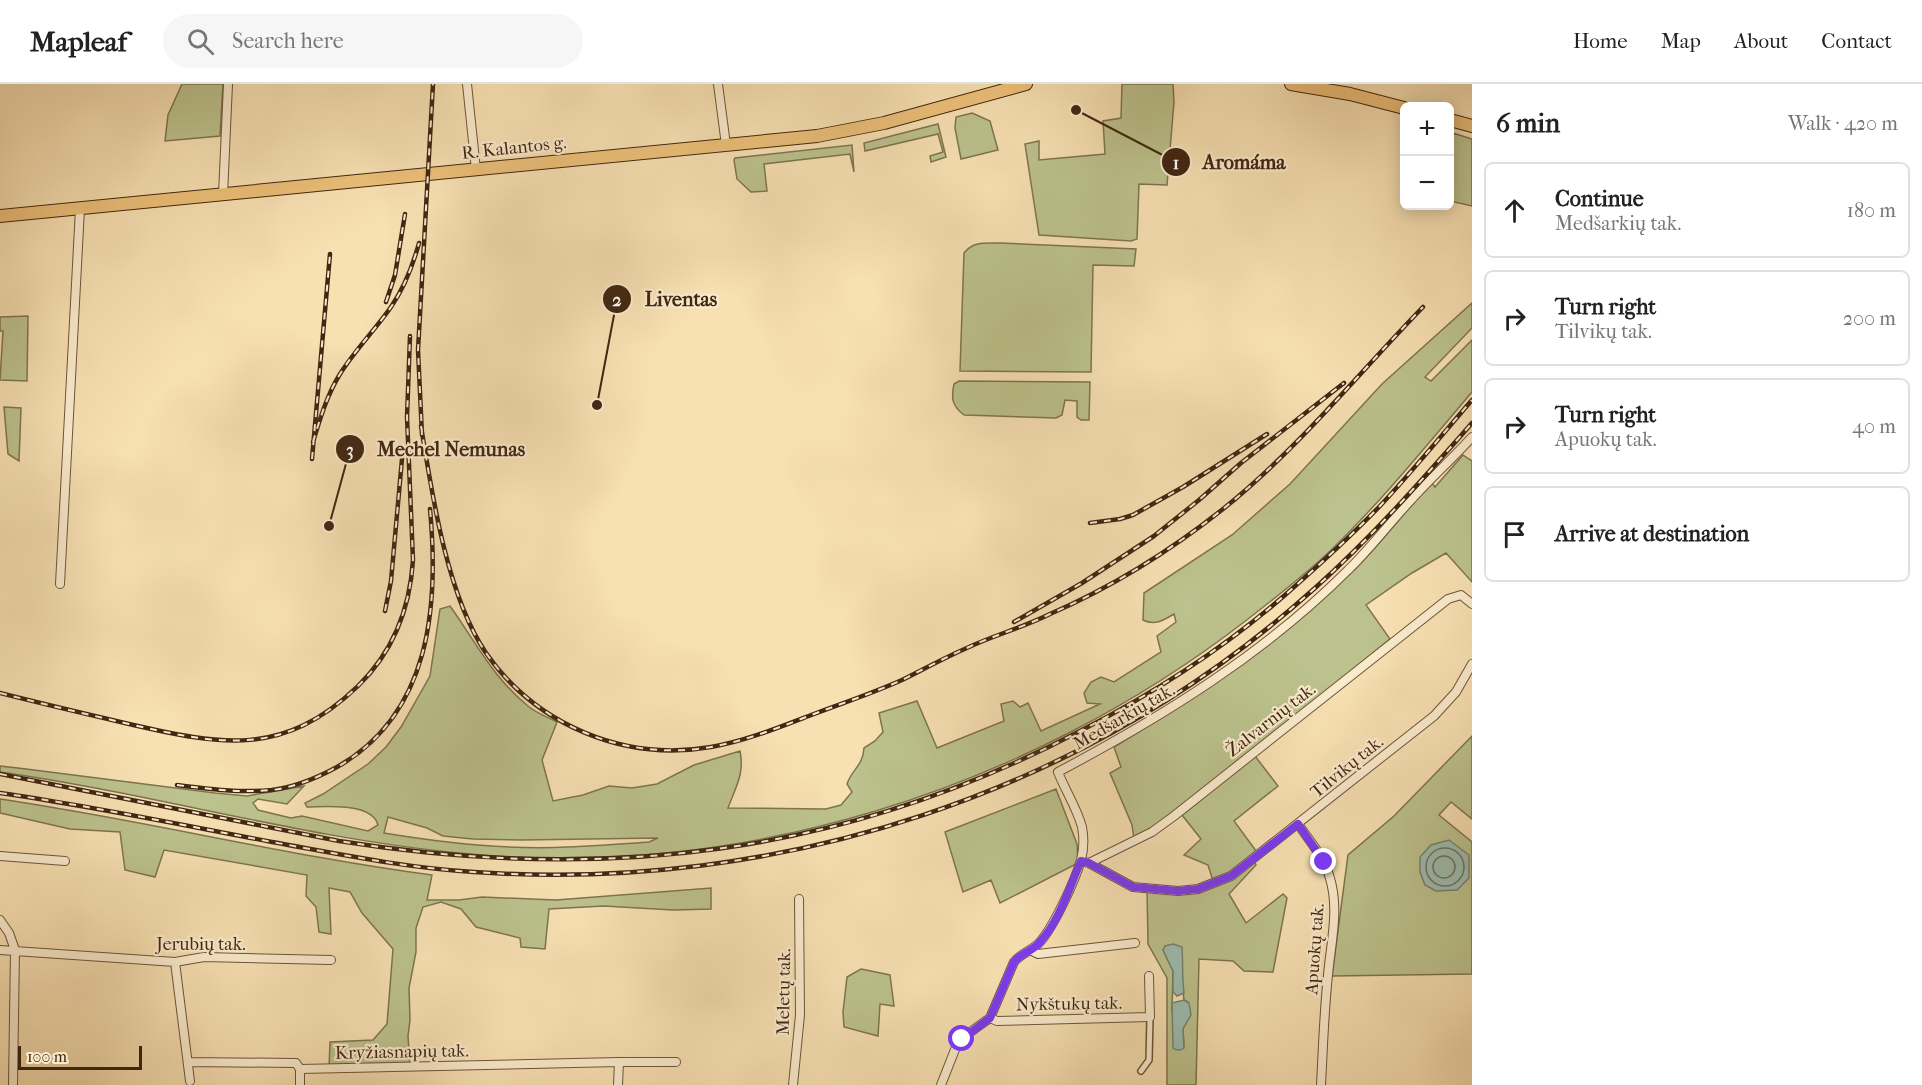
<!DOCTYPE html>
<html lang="en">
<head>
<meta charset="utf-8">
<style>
	:root { --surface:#fff; --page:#f6f6f6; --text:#222; --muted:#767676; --line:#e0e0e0 }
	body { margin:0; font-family:"IM FELL French Canon",serif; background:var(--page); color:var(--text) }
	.controls { position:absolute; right:18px; top:18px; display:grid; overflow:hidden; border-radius:9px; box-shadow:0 3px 15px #0003 }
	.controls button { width:54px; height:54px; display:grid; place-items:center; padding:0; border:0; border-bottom:2px solid var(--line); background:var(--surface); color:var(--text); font:30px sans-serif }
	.scale { position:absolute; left:18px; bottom:15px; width:124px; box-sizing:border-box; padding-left:6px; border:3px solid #412712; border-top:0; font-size:16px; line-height:21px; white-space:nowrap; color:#412712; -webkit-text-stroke:4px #faebcd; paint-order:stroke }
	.stop { position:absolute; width:18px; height:18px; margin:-14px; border:4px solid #7c3aed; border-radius:50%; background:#fff }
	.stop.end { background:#7c3aed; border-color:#fff; box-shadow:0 2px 6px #0008 }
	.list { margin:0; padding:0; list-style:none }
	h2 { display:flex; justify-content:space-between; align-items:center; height:78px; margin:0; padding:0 24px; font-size:26px }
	h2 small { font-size:20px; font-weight:400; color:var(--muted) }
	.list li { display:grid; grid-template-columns:39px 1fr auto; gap:18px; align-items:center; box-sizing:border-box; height:96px; margin:0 12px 12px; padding:0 12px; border:2px solid var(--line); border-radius:9px }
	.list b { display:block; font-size:22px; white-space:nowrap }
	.list p { margin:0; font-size:20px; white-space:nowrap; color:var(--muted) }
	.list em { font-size:20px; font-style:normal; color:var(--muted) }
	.icon { flex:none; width:33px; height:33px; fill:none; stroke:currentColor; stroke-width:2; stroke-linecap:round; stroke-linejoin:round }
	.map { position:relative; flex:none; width:1472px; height:1001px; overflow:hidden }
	header { display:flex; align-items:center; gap:36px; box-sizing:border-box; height:84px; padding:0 30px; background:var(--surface); border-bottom:2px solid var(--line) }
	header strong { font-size:28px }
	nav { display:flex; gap:33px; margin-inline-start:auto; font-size:21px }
	.search { width:420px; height:54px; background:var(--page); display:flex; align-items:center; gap:15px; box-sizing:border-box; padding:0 21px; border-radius:33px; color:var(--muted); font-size:22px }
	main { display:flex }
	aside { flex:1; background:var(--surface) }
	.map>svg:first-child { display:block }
</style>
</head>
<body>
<header>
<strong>Mapleaf</strong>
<div class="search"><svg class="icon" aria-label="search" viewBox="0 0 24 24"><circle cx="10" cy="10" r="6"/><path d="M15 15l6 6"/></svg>Search here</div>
<nav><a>Home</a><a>Map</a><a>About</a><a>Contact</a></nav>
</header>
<main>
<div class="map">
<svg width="1472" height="1001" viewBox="0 0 1472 1001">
	<rect width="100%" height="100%" fill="#f7e0b2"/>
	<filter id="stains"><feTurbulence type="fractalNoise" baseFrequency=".00333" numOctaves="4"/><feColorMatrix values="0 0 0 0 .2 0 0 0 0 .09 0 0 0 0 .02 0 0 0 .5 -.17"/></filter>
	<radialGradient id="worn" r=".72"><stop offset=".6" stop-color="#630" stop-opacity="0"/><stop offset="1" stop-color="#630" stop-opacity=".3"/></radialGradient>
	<!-- green -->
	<path fill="#bcc28d" stroke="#7e7450" stroke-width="1.5" fill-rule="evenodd" d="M 182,0 L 223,0 L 220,52 L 165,57 L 168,31 Z
		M 1122,0 L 1173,0 L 1174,18 L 1167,101 L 1139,100 L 1137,155 L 1131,157 L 1039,151 L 1025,60 L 1039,57 L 1039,76 L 1105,70 L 1103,37 L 1121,34 Z
		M 972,29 L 990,37 L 998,66 L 961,75 L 955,44 L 956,33 Z
		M 938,40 L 946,73 L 931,78 L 930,72 L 943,68 L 938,50 L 865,67 L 864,59 Z
		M 1453,49 L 1472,55 L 1472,122 L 1450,117 Z
		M 852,61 L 854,88 L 850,70 L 764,80 L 767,107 L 751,108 L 737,95 L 734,76 L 735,74 Z
		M 1000,159 L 1136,165 L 1134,182 L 1093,181 L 1091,288 L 960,287 L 964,169 C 973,157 986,159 1000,159 Z
		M 1472,219 L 1472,244 L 1425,293 L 1431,297 L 1472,256 L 1472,308 C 1426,362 1381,418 1330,467 C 1305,491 1276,513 1248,535 C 1028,706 738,798 459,769 C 304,754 154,710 0,688 L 0,682 L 18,684 L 215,709 L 247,712 L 304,702 L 287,720 L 258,715 L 253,719 L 258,726 L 291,734 L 302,732 L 368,747 L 378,741 C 372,718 326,723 307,723 L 305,719 L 323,710 L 368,680 L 386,663 L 401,643 L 430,592 L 440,525 L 450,522 C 475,557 494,595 528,622 C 536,629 547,633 557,638 L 542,676 L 553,717 L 583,711 L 609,702 L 632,704 L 657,700 L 694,681 L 740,667 C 745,690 735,704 728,724 L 826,725 L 841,721 L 852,708 L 847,700 C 852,685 863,682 864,664 L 875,657 L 883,648 L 879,629 L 917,617 L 937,664 L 1004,637 L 1001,620 L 1013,617 L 1020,623 L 1028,619 L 1041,647 L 1100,620 L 1087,619 L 1084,609 L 1091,598 L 1101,593 L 1114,598 L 1161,568 L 1157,552 L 1176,538 L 1174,530 C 1164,536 1155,542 1143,536 L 1144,509 L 1232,451 L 1290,400 L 1382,300 ZM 388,733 L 427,744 L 443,752 L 473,755 L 521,756 L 658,754 L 649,758 C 622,760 594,762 567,763 C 506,766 444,759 384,749 Z
		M 28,232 L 27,297 L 0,296 L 3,247 L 0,247 L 0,233 Z
		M 959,297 L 1090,298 L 1089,336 L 1081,336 L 1077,333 L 1077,317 L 1065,316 L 1062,331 L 1056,334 L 964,331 C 952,322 951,314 954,300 Z
		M 4,323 L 21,324 L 19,377 L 8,370 Z
		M 1463,371 L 1472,377 L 1472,498 L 1446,469 L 1412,489 L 1366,521 L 1390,555 L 1174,732 L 1134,754 L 1132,741 L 1110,689 L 1121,683 L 1114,663 C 1202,610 1281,556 1356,484 C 1383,457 1406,427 1431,398 L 1435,403 Z
		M 1472,652 L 1472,735 L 1451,718 L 1439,731 L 1472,758 L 1472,890 L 1332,892 L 1348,771 L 1394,732 Z
		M 1255,672 L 1278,702 L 1234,737 L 1259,771 L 1253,776 L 1256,781 L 1229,810 L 1246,839 L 1283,810 L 1287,814 L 1273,888 L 1244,887 L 1233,877 L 1199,875 L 1196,1001 L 1167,1001 L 1167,894 L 1148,860 L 1147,804 L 1168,805 L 1214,800 L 1208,781 L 1184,771 L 1201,755 L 1182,731 ZM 1166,862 L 1170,862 L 1181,889 L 1184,916 L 1188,918 L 1183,945 L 1184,963 L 1172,926 L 1173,887 L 1163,866 Z
		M 1056,705 L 1077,760 L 1078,779 L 1000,819 L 991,796 L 963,808 L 945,748 Z
		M 0,715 C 144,736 287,772 432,791 L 427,816 L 459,816 L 482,813 L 556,816 L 711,804 L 711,825 L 673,826 L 604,822 L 549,825 L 545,865 L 521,863 L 520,854 L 476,843 L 461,825 L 441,818 L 423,823 L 416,844 L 416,868 L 409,904 L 410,936 L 408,952 L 410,983 L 329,985 L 330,958 L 373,956 L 387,940 L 393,865 L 362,829 L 350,808 L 329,804 L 331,850 L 319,848 L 316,823 L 306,812 L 307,791 L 164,766 L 155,793 L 125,786 L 120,748 L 70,745 L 0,729 Z
		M 861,885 L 890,891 L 894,922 L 880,920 L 878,952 L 844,943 L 843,928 L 847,893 Z"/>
	<!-- water -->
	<path fill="#9dbdb0" stroke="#788171" stroke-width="1.5" d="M 1449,756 L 1469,771 L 1469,794 L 1457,806 L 1436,807 L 1425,801 L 1420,788 L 1420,773 L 1431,761 Z
		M 1173,860 L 1182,863 C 1183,879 1182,893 1184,909 L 1177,912 L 1173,908 L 1173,887 L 1163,866 L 1165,862 Z
		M 1184,916 L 1189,919 L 1191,931 L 1183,945 L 1184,964 C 1180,967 1177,967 1173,964 L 1172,919 Z"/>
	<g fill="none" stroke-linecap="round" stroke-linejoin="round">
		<!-- shore -->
		<path stroke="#6f7261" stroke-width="1.5" d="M1426 783a19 19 0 1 1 38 0a19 19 0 1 1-38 0Z
			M1433 783a11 11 0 1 1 22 0a11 11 0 1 1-22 0Z"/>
		<defs>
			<path id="pedestrian" d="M 1141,987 L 1149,976 L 1150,933"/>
			<path id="minor" d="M 467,0 L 476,86
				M 718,0 L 726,61
				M 223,111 L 228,0
				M 60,500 L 80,125
				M 1298,740 C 1309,756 1323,772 1329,791 C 1340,824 1331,857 1328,891 C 1324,928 1323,964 1321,1001
				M 0,772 L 65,777
				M 1081,777 L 1089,779 L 1152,748 L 1174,732 L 1448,515 L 1461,511 L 1472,520
				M 1089,779 L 1133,803 L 1178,807 L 1198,805 L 1231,792 L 1434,632 L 1456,608 L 1472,580
				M 0,836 L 9,849 L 15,866 L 13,1001
				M 0,866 L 175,878 L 204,873 L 331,876
				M 1032,867 L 1038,870 L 1135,859
				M 175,878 L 190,997
				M 990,934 L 997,937 L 1150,933 L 1149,892
				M 188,978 L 296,979 L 300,985 L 619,978 L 618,1001
				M 619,978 L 676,978
				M 300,1001 L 300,985
				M 793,1001 L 800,931 L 799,815
				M 941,1001 L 956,963 L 969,949 L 990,934 L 1014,878 C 1021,869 1032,867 1040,858 C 1054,842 1075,797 1081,776 C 1084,765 1084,754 1082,743 C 1077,724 1065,706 1058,688 C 1162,633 1264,570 1348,486 C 1371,464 1390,438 1412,415 C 1431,394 1453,374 1472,353"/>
			<path id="primary" d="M 1291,0 L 1350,10 L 1404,24
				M 1450,36 L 1472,42
				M 0,132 L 817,52 L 884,39 L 1026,0"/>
		</defs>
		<!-- pedestrian casing -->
		<use href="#pedestrian" stroke="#6e553a" stroke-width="8"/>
		<!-- minor casing -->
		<use href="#minor" stroke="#6e553a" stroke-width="10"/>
		<!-- primary casing -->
		<use href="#primary" stroke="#412712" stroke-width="14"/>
		<!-- pedestrian -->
		<use href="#pedestrian" stroke="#faebcd" stroke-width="5"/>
		<!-- minor -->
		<use href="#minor" stroke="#faebcd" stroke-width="8"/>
		<!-- primary -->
		<use href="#primary" stroke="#ecc079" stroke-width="12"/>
		<defs>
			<path id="rail" d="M 386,218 L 395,191 L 405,130
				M 421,342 C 432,410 447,512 486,569 C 536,641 624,678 711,663 C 746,657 780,643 814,630 C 843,619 873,609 902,596 C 924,585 946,573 969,563 C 995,551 1024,543 1050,530 C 1112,503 1170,467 1223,425 C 1298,365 1357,291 1423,223
				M 422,351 L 418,266 L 433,0
				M 313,358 C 320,335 327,311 340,290 C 355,266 375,246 391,223 C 404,204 413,181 419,159
				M 312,375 L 330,170
				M 1090,439 L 1120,435 L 1133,431 L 1183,403 L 1267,350
				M 385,527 L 391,497 L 402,375
				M 1014,538 L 1082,499 L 1154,452 L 1199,416 L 1241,379 L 1344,299
				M 0,609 C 43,620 86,630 129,640 C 221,661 283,674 358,602 C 393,568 410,524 413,476 L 407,333 L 410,252
				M 0,690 L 339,757 C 604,799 843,772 1082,646 C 1154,609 1224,564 1285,511 C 1317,483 1349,454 1379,423 C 1411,389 1441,352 1472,316
				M 177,701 C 209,705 240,709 272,706 C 295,703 317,694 337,683 C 431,630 439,522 430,425
				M 0,709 C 91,722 182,741 272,758 C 339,770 406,784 474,788 C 779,809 1086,710 1315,504 C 1372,453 1422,396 1472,339"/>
		</defs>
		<!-- rail casing -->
		<use href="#rail" stroke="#412712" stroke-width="4.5"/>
		<!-- rail -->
		<use href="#rail" stroke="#faebcd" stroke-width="2" stroke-dasharray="7" stroke-linecap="butt"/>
	</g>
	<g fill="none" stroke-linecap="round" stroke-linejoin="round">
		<!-- route -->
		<path stroke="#7c3aed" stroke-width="8" d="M 962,955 L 990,934 L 1014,878 C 1021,869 1033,867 1040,858 C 1060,836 1069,804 1081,777 L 1089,779 L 1133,803 L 1178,807 L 1198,805 L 1231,792 L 1298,740 L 1324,778"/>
	</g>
	<g text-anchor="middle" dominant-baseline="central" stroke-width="4.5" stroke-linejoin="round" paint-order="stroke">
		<!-- street labels -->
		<g font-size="18" fill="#412712" stroke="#faebcd">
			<text transform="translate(514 64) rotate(-6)">R. Kalantos g.</text>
			<text transform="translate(1124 633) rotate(-30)">Medšarkių tak.</text>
			<text transform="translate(1271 636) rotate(-38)">Žalvarnių tak.</text>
			<text transform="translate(1347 683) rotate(-39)">Tilvikų tak.</text>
			<text x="201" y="860">Jerubių tak.</text>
			<text transform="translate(1315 865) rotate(-86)">Apuokų tak.</text>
			<text transform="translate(784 908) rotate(-89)">Meletų tak.</text>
			<text transform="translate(1069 920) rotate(-1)">Nykštukų tak.</text>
			<text transform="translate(402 968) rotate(-1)">Kryžiasnapių tak.</text>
		</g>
	</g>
	<!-- callouts -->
	<path fill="none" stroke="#412712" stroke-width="2" d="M1076 26L1176 78M597 321L617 215M329 442L350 365"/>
	<g fill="#412712" stroke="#faebcd" stroke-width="2">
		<circle cx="1076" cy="26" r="6"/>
		<circle cx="597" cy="321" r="6"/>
		<circle cx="329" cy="442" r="6"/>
		<circle cx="1176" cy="78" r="15"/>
		<circle cx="617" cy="215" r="15"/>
		<circle cx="350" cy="365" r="15"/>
	</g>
	<g font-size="18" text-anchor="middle" font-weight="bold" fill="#fff">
		<text x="1176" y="85">1</text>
		<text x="617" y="222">2</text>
		<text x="350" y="372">3</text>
	</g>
	<g font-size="20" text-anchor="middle" font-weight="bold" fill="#412712" stroke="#faebcd" stroke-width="4.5" stroke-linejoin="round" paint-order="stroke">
		<text x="1244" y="85">Aromáma</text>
		<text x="681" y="222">Liventas</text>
		<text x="451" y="372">Mechel Nemunas</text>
	</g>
	<rect width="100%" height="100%" filter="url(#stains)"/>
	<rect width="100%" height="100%" fill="url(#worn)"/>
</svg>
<div class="controls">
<button>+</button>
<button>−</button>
</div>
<div class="scale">100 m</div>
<div class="stop" style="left:962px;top:955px"></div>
<div class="stop end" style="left:1324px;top:778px"></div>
</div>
<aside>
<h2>6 min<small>Walk · 420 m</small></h2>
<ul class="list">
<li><svg class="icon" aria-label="ahead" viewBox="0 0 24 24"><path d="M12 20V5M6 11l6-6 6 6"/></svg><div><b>Continue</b><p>Medšarkių tak.</p></div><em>180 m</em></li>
<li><svg class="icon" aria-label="right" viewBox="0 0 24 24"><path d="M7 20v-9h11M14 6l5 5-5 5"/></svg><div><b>Turn right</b><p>Tilvikų tak.</p></div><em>200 m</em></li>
<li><svg class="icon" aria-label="right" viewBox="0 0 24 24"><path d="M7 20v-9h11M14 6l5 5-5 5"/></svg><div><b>Turn right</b><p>Apuokų tak.</p></div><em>40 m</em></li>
<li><svg class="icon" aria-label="arrive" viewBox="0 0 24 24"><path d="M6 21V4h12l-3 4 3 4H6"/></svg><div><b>Arrive at destination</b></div></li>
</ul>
</aside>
</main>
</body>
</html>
